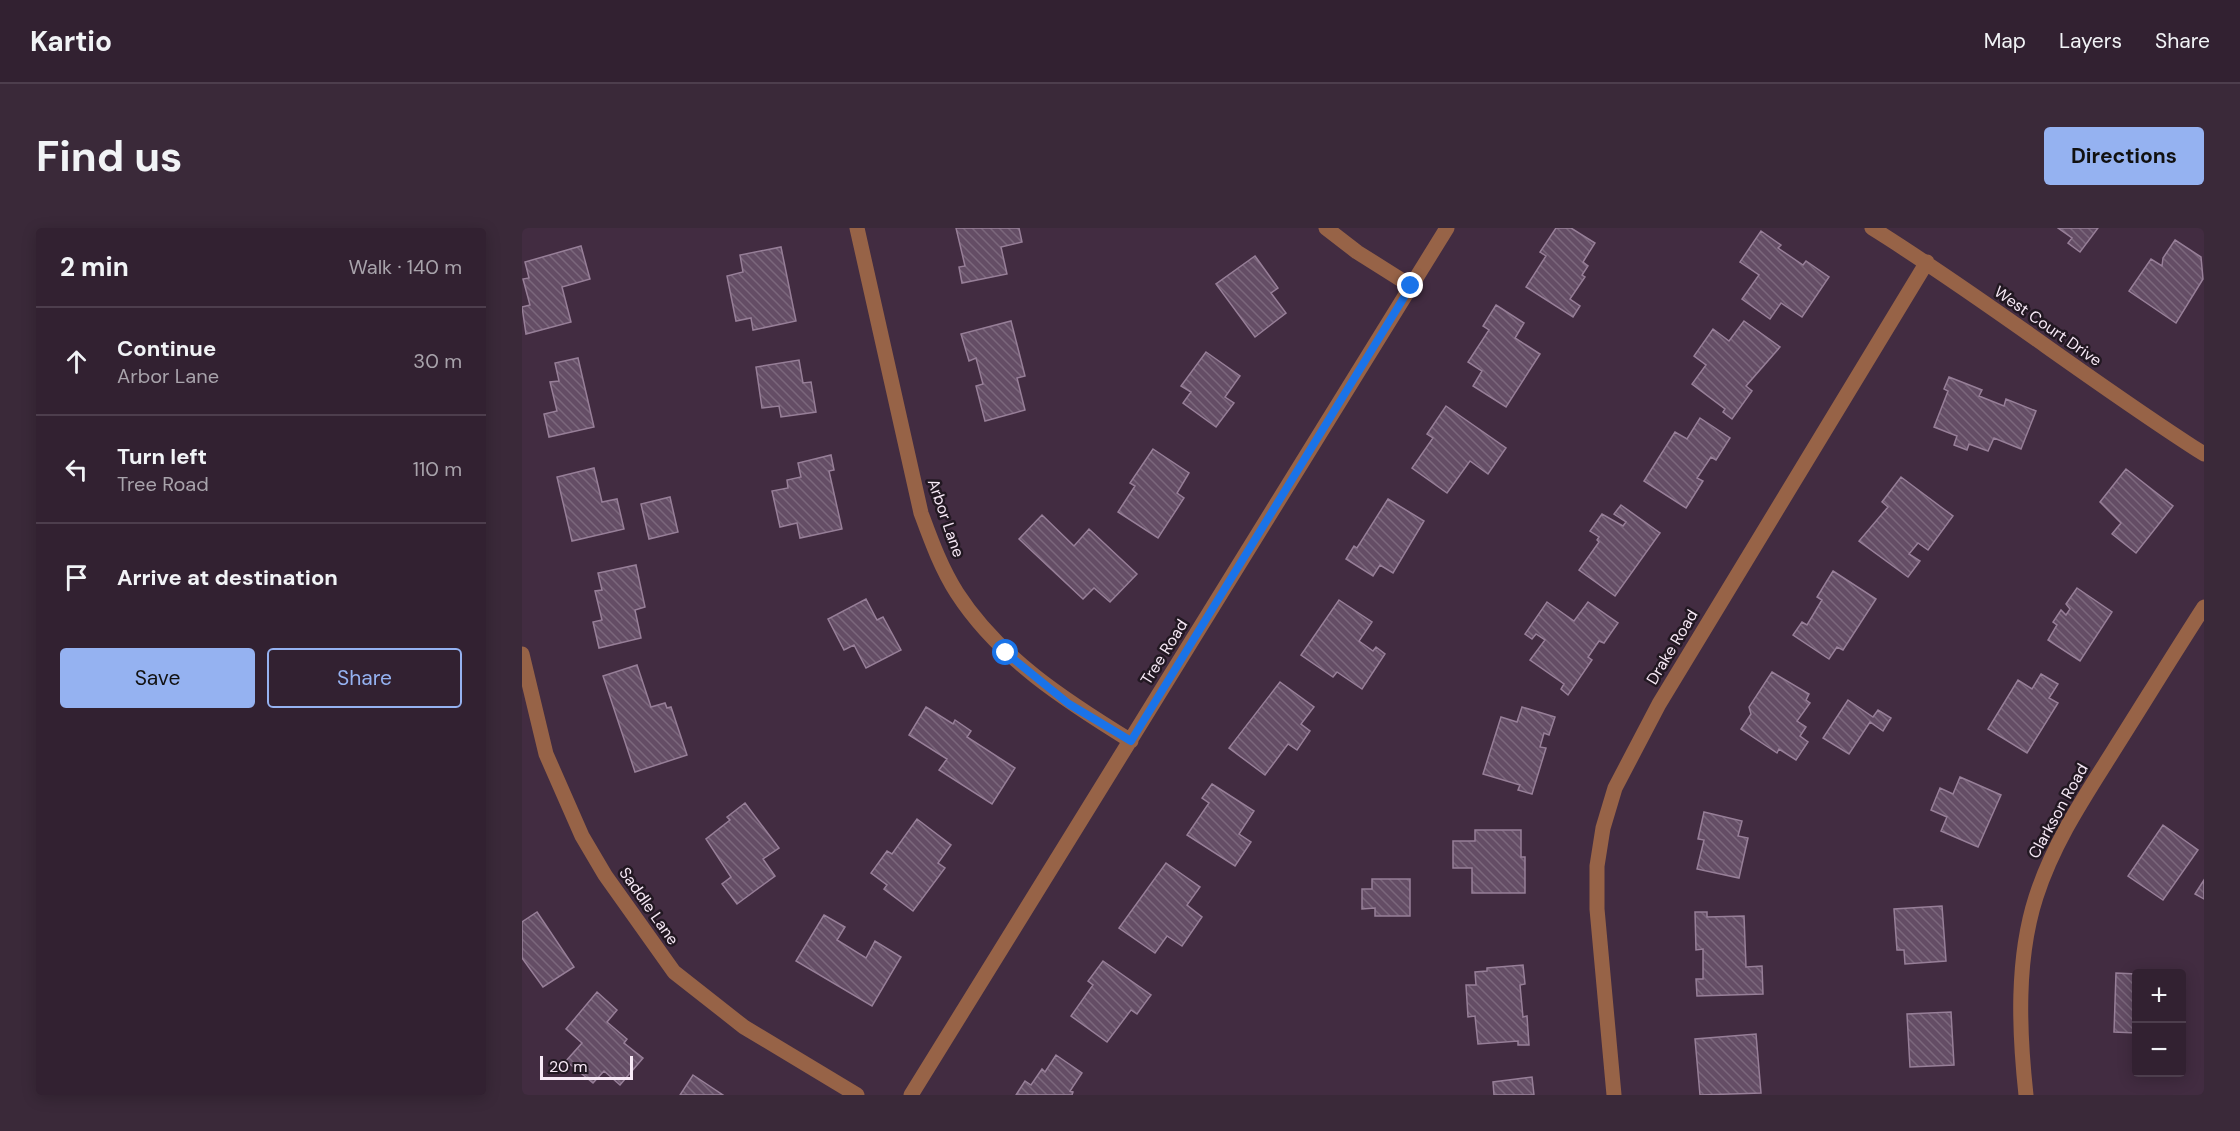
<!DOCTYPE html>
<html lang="en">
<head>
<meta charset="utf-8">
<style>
	:root { --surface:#322131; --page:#3a2939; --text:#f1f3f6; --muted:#a8a3ab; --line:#4d3e4d; --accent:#95b2f1 }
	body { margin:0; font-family:"DM Sans",sans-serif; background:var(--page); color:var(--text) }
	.controls { position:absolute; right:18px; bottom:18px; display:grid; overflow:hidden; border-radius:6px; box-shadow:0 3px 15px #0003 }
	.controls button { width:54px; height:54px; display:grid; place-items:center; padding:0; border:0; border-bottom:2px solid var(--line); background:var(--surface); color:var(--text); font:30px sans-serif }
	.scale { position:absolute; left:18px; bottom:15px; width:93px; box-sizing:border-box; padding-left:6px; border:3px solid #f7e9f6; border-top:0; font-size:16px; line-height:21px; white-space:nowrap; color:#f7e9f6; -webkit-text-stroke:4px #221822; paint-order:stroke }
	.stop { position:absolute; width:18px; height:18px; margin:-14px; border:4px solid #1a73e8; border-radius:50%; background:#fff }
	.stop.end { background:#1a73e8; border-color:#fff; box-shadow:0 2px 6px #0008 }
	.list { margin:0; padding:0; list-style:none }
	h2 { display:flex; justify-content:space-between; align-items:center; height:78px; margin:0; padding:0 24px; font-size:26px }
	h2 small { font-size:20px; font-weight:400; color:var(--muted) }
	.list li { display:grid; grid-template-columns:39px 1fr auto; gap:18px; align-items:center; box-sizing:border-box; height:108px; padding:0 24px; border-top:2px solid var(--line) }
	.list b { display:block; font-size:22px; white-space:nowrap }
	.list p { margin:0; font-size:20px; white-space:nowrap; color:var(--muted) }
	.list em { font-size:20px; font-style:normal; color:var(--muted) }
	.actions { display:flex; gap:12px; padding:18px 24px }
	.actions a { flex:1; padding:14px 0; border:2px solid var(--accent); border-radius:6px; text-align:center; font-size:21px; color:var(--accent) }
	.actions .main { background:var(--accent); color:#111 }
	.icon { flex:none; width:33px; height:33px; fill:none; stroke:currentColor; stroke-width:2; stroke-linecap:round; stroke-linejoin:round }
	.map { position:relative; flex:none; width:1682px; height:867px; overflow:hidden; border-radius:6px }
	header { display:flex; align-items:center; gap:36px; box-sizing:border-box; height:84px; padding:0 30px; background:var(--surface); border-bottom:2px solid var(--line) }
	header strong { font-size:28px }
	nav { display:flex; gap:33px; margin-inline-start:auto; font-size:21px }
	.intro { display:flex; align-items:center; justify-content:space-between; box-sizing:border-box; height:144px; padding:0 36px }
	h1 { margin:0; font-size:42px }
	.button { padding:15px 27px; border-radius:6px; background:var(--accent); color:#111; font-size:21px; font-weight:700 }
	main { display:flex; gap:36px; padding:0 36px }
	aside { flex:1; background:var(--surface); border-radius:6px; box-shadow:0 3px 15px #0003 }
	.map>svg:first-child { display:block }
</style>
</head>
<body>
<header>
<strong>Kartio</strong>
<nav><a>Map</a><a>Layers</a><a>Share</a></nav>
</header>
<div class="intro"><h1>Find us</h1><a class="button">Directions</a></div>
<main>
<aside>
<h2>2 min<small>Walk · 140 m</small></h2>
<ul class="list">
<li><svg class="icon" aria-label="ahead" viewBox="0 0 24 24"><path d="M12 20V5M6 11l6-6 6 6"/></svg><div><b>Continue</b><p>Arbor Lane</p></div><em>30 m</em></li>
<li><svg class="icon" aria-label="left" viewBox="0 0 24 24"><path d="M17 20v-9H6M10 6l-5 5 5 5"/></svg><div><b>Turn left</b><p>Tree Road</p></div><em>110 m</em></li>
<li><svg class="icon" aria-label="arrive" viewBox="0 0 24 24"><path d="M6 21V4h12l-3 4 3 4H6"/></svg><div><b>Arrive at destination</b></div></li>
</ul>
<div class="actions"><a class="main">Save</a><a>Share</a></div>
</aside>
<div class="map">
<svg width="1682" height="867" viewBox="0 0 1682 867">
	<defs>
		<pattern id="building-back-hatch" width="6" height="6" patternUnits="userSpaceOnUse" patternTransform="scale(1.5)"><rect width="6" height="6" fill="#644d65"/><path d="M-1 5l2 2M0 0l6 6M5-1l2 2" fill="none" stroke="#7b677c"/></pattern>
	</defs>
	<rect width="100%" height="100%" fill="#422c41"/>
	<!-- building -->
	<path fill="url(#building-back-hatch)" stroke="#977f98" stroke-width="1.5" d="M 434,0 L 497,0 L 500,14 L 479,19 L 485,46 L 440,55 L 437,39 L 443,38 Z
		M 1034,0 L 1049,0 L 1073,15 L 1061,34 L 1066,38 L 1060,47 L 1063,49 L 1048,71 L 1058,78 L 1051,89 L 1004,59 L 1024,28 L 1018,24 Z
		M 1536,0 L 1576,0 L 1558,24 L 1546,15 L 1550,10 Z
		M 1239,3 L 1259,17 L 1256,20 L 1281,37 L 1284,33 L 1307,49 L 1280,89 L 1259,75 L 1248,91 L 1220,71 L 1237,47 L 1218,34 Z
		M 1653,12 L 1679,29 L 1681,51 L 1654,95 L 1607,63 L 1629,31 L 1640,38 L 1641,30 Z
		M 59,18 L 68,51 L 40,59 L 49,94 L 4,106 L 0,79 L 8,77 L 1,51 L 7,50 L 3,34 Z
		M 259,19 L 274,93 L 231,102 L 229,90 L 214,93 L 205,48 L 221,44 L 218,27 Z
		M 733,28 L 756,60 L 749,65 L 764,85 L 733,109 L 694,56 Z
		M 974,77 L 1002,95 L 993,110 L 1018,126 L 984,179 L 951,158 L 960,143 L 946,134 L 967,102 L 961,98 Z
		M 489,93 L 503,148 L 495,150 L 503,182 L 463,193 L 454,158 L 461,156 L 454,130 L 447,133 L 439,106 Z
		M 1222,93 L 1258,119 L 1224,158 L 1230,163 L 1210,191 L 1201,184 L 1203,181 L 1170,156 L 1184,137 L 1172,128 L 1191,101 L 1207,113 Z
		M 684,124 L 718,148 L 703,169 L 712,175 L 694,199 L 661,175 L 669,164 L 659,158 Z
		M 56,130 L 72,199 L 27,209 L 22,186 L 35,183 L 28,154 L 37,153 L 33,135 Z
		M 277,132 L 281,155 L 289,154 L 294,184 L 259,189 L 257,178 L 240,180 L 234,139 Z
		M 1427,149 L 1460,162 L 1457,168 L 1482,178 L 1484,171 L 1514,183 L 1499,221 L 1472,210 L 1466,223 L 1447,216 L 1445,222 L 1432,217 L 1435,208 L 1412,199 L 1426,163 L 1422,161 Z
		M 924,178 L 984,220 L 966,246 L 948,233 L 925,265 L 890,240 L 911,210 L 905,206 Z
		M 1178,190 L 1208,210 L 1194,232 L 1189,229 L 1175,250 L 1181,253 L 1164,280 L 1122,253 L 1153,204 L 1165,211 Z
		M 631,221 L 667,245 L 655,265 L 662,270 L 636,310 L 596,284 L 613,258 L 608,255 Z
		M 309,227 L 312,242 L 307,243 L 320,301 L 278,310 L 275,295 L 258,299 L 250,263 L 266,260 L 265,252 L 279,249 L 276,235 Z
		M 72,240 L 80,274 L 95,271 L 102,301 L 50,313 L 35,249 Z
		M 1604,241 L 1651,278 L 1614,325 L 1590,306 L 1599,295 L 1578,274 Z
		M 1379,249 L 1431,288 L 1406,322 L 1396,315 L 1387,326 L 1398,333 L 1386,349 L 1337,313 L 1366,279 L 1360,274 Z
		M 148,269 L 156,304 L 127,311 L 119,276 Z
		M 866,271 L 902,293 L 871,345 L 858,337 L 851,348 L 824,331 L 832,318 L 835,320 Z
		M 1099,277 L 1138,305 L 1093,368 L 1057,342 L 1077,314 L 1075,312 L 1077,309 L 1068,303 L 1080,286 L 1101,298 L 1104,294 L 1092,286 Z
		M 520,287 L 552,318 L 567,301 L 615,346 L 588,374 L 572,360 L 561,371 L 497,311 Z
		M 114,337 L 123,379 L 113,382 L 119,410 L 77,420 L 71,394 L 80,392 L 73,363 L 80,362 L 76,345 Z
		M 1311,343 L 1354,371 L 1321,422 L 1315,419 L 1307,431 L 1271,407 L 1280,394 L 1285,397 L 1300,372 L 1295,369 Z
		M 1555,360 L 1590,384 L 1558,433 L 1526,412 L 1535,397 L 1531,394 L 1539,382 L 1544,387 L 1548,381 L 1544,376 Z
		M 344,371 L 355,392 L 361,389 L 379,422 L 344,440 L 332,417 L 322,422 L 306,391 Z
		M 817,372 L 850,394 L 837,413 L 851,423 L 854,419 L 863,426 L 840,461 L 815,444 L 811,449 L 779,427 Z
		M 1025,374 L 1052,393 L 1066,374 L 1096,395 L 1082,415 L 1077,413 L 1066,429 L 1070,432 L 1046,467 L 1039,461 L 1042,456 L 1008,432 L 1023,412 L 1014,406 L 1010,411 L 1003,406 Z
		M 115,437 L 129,479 L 143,475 L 145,480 L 149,479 L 165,527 L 113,544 L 81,448 Z
		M 1250,444 L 1287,466 L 1284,472 L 1288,475 L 1275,493 L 1284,499 L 1278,508 L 1286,514 L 1274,532 L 1257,521 L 1255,525 L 1219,501 L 1229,486 L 1227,479 Z
		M 1519,446 L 1536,456 L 1527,470 L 1536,475 L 1505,525 L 1466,501 L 1496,452 L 1510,461 Z
		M 758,454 L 792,479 L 779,496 L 788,503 L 775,522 L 766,516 L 743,547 L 707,520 Z
		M 1326,472 L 1351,489 L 1356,482 L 1369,490 L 1361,503 L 1348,494 L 1327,526 L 1301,510 Z
		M 404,479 L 431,496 L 433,492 L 449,503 L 445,509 L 493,540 L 470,576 L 417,542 L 425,531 L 387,507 Z
		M 1000,479 L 1033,489 L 1027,507 L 1022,505 L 1018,519 L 1024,520 L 1010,566 L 996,562 L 998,557 L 961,546 L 979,489 L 995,494 Z
		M 1438,549 L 1479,567 L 1456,619 L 1419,603 L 1425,589 L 1409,582 L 1418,560 L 1431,566 Z
		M 690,556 L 732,583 L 717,606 L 729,614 L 713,638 L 665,607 L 687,575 L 680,570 Z
		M 223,575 L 257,620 L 241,631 L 253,648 L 215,676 L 200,656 L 209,649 L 184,611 L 208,592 L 205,589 Z
		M 1182,584 L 1220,593 L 1216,608 L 1226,610 L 1217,650 L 1175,641 L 1182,612 L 1176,611 Z
		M 395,591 L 429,617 L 416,635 L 423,640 L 391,683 L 362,661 L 365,657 L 349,645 L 365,623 L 370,626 Z
		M 1641,597 L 1676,622 L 1641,672 L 1606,648 Z
		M 953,602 L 999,602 L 999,629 L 1003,629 L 1003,665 L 950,665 L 950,640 L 931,640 L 931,613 L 953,613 Z
		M 644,635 L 678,659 L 665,677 L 680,689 L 660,718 L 645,708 L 633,725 L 597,700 Z
		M 850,651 L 888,651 L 888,688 L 853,688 L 853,680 L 840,681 L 840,661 L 850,661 Z
		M 1682,652 L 1682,671 L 1673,666 Z
		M 1420,678 L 1424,733 L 1383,736 L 1382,722 L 1375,722 L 1372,681 Z
		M 15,684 L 52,739 L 21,759 L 0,730 L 0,694 Z
		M 1173,684 L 1185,684 L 1185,689 L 1222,688 L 1224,739 L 1240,738 L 1241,766 L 1175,768 L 1174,751 L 1181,751 L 1181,721 L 1174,722 Z
		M 302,687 L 323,699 L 315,712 L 344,730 L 353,713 L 379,729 L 350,778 L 274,733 Z
		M 581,733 L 629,767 L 615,786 L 609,782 L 585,814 L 549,788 L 571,757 L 566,753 Z
		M 1001,737 L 1003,756 L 998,757 L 1001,789 L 1005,788 L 1007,817 L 996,817 L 996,813 L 956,816 L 953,788 L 946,789 L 944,757 L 954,757 L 953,744 L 965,743 L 965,740 Z
		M 1594,745 L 1614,746 L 1614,805 L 1592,804 Z
		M 75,764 L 95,782 L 85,794 L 105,811 L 102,815 L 121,830 L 98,857 L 82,843 L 71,855 L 44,833 L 60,815 L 44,801 Z
		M 1429,784 L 1432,837 L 1388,839 L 1385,786 Z
		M 1234,806 L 1239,865 L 1178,867 L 1173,811 Z
		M 534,827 L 560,845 L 548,863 L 551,864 L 550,867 L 494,867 L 503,853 L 509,857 L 520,841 L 523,844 Z
		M 171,847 L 201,867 L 158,867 Z
		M 1010,849 L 1012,867 L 972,867 L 971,854 Z"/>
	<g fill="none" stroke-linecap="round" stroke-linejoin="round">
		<!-- minor -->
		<path stroke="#976347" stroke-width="15" d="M 335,0 L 399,285 C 409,312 419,340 435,365 C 477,430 544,473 609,513
			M 804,0 L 835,24 L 889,58
			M 1350,0 C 1464,71 1569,154 1682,226
			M 0,426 L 24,526 L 60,608 L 83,647 L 152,744 L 222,799 L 335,867
			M 389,867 L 925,0
			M 1092,867 L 1075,681 L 1075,638 L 1081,600 L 1093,560 L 1137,476 L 1405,34
			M 1504,867 C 1497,803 1494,731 1514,669 C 1531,616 1561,571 1590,525 C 1621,476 1651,427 1682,379"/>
	</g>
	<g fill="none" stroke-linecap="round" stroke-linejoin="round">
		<!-- route -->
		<path stroke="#1a73e8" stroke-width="8" d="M 484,425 L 547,476 L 609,513 L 889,58"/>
	</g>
	<g text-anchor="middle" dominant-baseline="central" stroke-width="5" stroke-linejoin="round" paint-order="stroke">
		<!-- street labels -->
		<g font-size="16" fill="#f7e9f6" stroke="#221822">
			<text transform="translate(1526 98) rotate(35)">West Court Drive</text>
			<text transform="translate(424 290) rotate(71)">Arbor Lane</text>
			<text transform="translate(1150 419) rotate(-59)">Drake Road</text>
			<text transform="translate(642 424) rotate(-58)">Tree Road</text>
			<text transform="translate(1536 583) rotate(-61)">Clarkson Road</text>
			<text transform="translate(127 678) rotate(55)">Saddle Lane</text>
		</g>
	</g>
</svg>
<div class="controls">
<button>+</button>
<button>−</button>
</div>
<div class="scale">20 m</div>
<div class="stop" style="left:484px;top:425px"></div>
<div class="stop end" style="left:889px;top:58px"></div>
</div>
</main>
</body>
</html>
